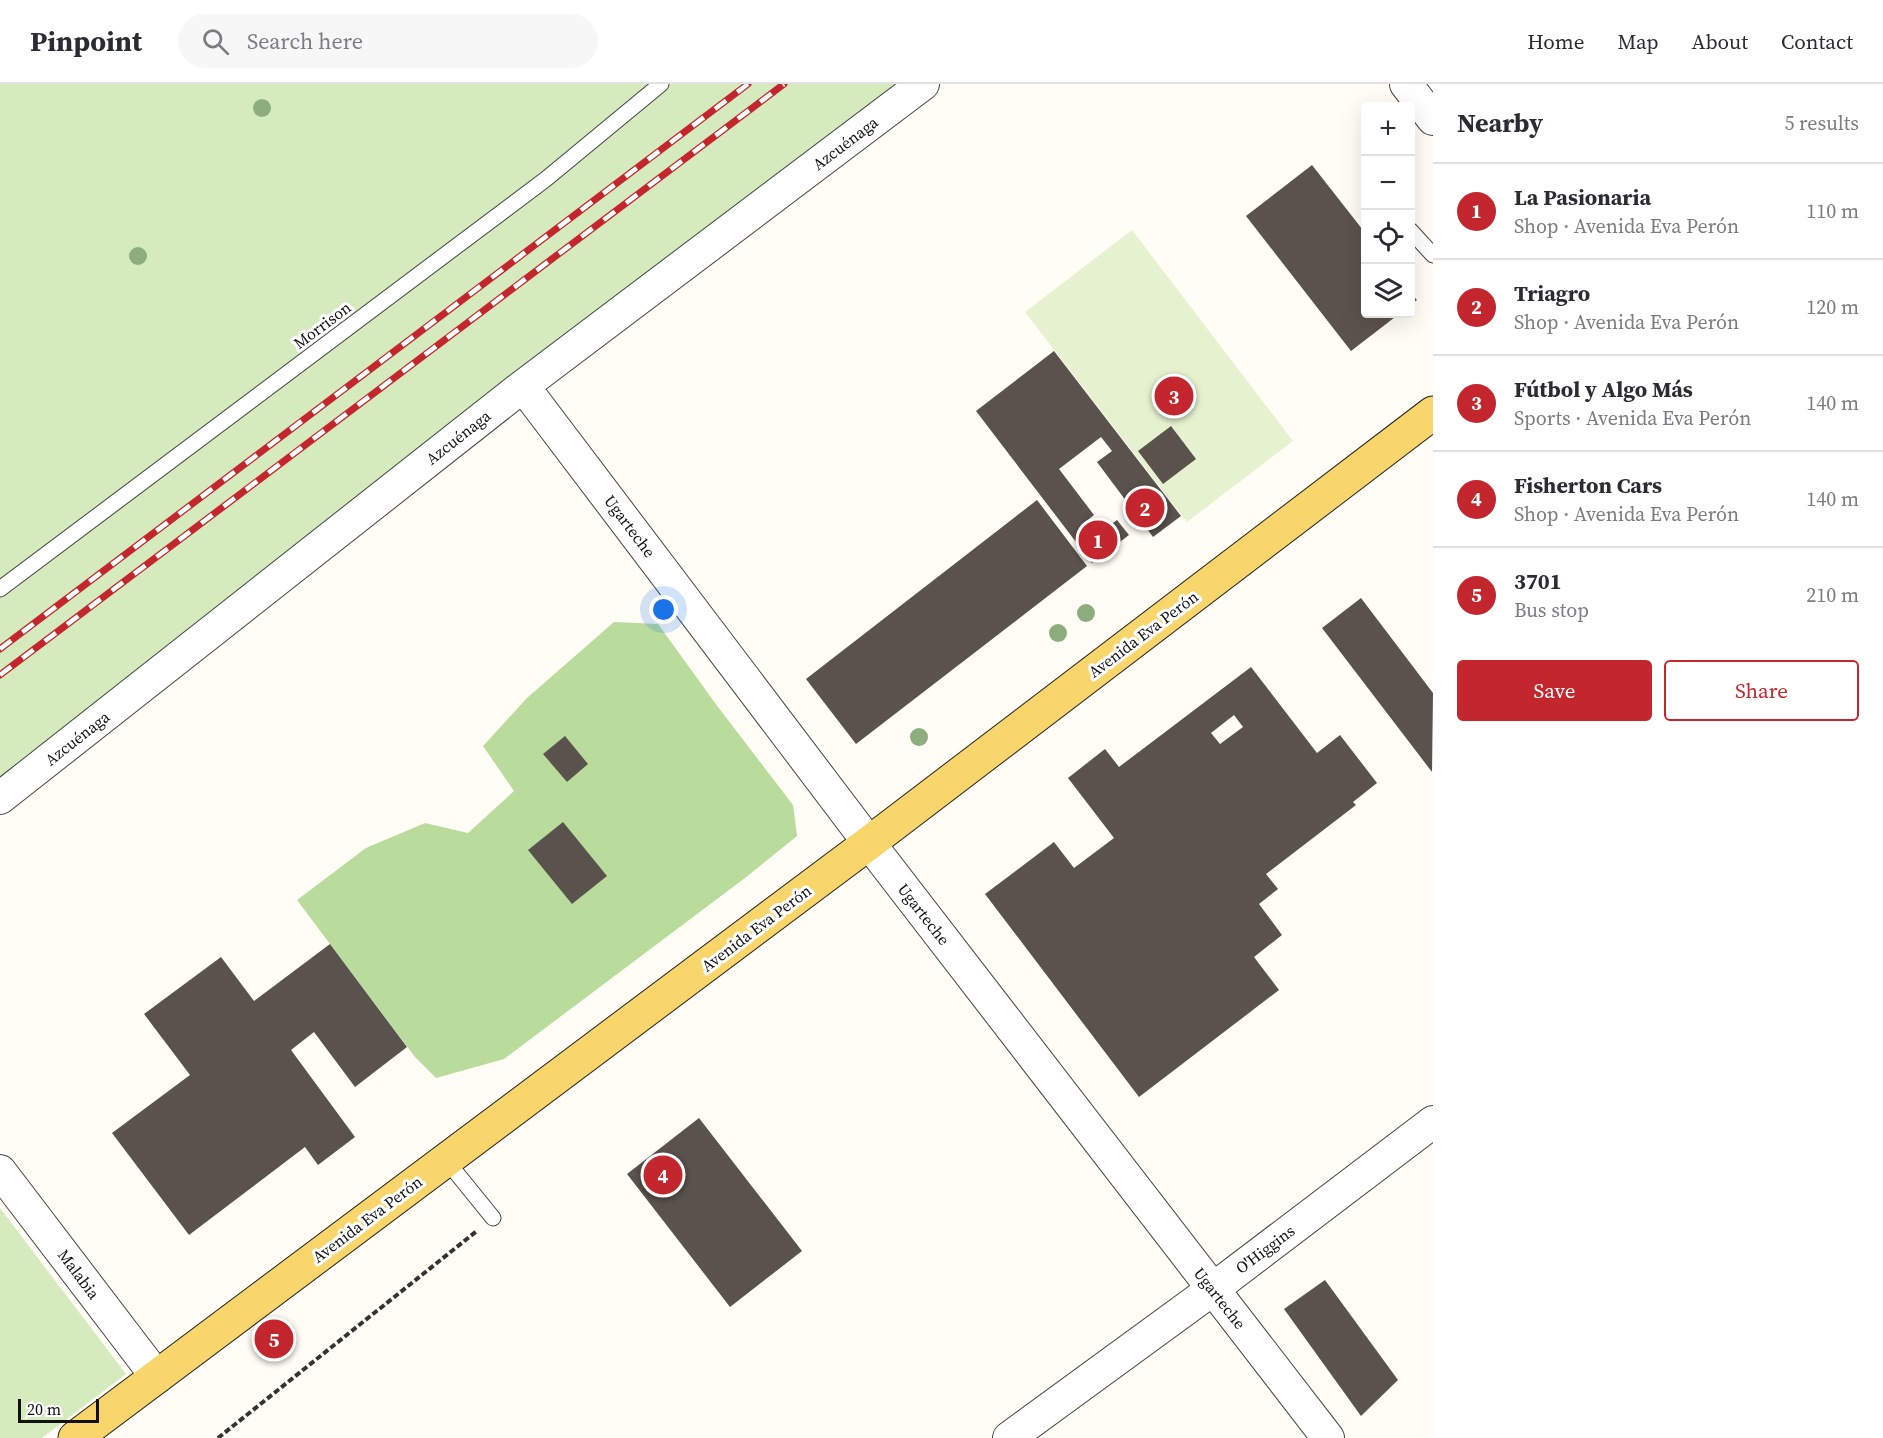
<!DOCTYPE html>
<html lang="en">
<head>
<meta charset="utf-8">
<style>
	:root { --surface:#fff; --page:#f7f7f7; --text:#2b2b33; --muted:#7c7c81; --line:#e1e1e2; --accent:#c4262e }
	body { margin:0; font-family:"Source Serif 4",serif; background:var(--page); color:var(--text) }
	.controls { position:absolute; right:18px; top:18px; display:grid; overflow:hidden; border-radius:6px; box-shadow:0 6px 24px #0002 }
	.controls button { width:54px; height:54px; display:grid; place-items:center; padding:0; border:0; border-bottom:2px solid var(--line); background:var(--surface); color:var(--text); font:30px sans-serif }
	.scale { position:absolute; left:18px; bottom:15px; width:81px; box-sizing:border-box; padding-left:6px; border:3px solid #111; border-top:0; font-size:16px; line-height:21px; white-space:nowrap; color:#111; -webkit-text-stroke:4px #fff; paint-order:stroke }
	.you { position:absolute; left:664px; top:526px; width:21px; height:21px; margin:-15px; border:4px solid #fff; border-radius:50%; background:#1a73e8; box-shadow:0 0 0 9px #1a73e833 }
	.badge { display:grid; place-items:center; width:39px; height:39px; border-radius:50%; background:var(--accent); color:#fff; font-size:20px; font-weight:700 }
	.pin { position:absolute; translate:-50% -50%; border:3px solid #fff; box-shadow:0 2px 6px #0006 }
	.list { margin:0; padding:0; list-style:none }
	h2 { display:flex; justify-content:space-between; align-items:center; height:78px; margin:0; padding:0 24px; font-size:26px }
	h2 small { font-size:20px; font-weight:400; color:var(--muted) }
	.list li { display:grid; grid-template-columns:39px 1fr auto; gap:18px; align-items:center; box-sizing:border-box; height:96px; padding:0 24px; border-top:2px solid var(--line) }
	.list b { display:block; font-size:22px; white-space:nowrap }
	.list p { margin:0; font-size:20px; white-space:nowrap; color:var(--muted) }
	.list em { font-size:20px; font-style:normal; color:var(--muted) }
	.actions { display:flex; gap:12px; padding:18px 24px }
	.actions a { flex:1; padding:14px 0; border:2px solid var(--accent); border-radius:6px; text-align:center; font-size:21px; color:var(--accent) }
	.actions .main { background:var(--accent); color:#fff }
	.icon { flex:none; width:33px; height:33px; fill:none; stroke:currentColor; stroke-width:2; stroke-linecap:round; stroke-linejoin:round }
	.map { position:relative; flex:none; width:1433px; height:1354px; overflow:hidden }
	header { display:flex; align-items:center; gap:36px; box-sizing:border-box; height:84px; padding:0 30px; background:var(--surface); border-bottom:2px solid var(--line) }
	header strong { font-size:28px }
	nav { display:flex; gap:33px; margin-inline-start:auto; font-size:21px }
	.search { width:420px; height:54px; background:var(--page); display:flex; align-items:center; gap:15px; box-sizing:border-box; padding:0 21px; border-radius:33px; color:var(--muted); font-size:22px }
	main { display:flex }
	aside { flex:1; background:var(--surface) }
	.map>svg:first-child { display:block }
</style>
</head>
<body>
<header>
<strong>Pinpoint</strong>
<div class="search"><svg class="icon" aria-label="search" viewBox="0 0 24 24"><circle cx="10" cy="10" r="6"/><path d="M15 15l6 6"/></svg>Search here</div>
<nav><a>Home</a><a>Map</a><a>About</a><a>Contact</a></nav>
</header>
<main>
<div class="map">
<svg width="1433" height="1354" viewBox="0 0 1433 1354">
	<rect width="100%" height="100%" fill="#fffdf5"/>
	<!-- green -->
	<path fill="#d5ebbd" d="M 0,0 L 923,0 L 0,714 Z
		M 0,1124 L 126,1290 L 42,1354 L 0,1354 Z"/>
	<!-- forest -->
	<path fill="#b9dc9c" d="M 614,538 L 658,540 L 718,623 L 793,721 L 797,752 L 745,794 L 504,975 L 436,994 L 415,973 L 297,816 L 366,764 L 425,739 L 468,749 L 514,707 L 483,662 L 527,614 Z"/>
	<!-- pitch -->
	<path fill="#e6f2cf" d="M 1132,146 L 1293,357 L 1187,438 L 1025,228 Z"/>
	<!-- building -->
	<path fill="#5a524d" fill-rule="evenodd" d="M 1312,81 L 1366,150 L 1366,230 L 1399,230 L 1351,267 L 1246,132 Z
		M 1410,208 L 1417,216 L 1410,221 Z
		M 1054,267 L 1181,432 L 1153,453 L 1097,378 L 1112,367 L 1101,353 L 1059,385 L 1094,431 L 1084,439 L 1094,453 L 1117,436 L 1129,451 L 1092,479 L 976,327 Z
		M 1171,342 L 1196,375 L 1163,400 L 1138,367 Z
		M 1037,416 L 1087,482 L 856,660 L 806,595 Z
		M 1361,514 L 1433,609 L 1432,688 L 1322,544 Z
		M 1251,583 L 1317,669 L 1340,651 L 1377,699 L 1353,718 L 1356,721 L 1266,790 L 1278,805 L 1259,820 L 1282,851 L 1254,873 L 1279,906 L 1139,1013 L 985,810 L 1054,758 L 1074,784 L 1114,754 L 1068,694 L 1105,665 L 1119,683 ZM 1234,631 L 1243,643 L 1220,660 L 1211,649 Z
		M 565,652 L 588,680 L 567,698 L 543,670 Z
		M 563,738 L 607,792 L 572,820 L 528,766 Z
		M 330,860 L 407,963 L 355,1003 L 314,948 L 291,966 L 355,1053 L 318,1081 L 305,1063 L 189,1151 L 112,1049 L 190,991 L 144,930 L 221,873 L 254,917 Z
		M 699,1034 L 802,1167 L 730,1223 L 627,1090 Z
		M 1325,1196 L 1398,1296 L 1361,1332 L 1284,1225 Z"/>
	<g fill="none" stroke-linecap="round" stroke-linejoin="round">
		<defs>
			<path id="lane" d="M 1410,146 L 1433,171
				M 0,505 L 546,95 L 661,0
				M 446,1076 L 493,1134"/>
			<path id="street" d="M 1406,0 L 1433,35
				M 523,302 L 869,759 L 1328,1354
				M 0,714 L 523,302 L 923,0
				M 0,1087 L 157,1293
				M 1009,1354 L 1213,1205 L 1433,1038"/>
			<path id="primary" d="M 75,1354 L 869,759 L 1433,329"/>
		</defs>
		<!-- lane casing -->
		<use href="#lane" stroke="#444" stroke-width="17"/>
		<!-- street casing -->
		<use href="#street" stroke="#444" stroke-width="34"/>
		<!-- primary casing -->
		<use href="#primary" stroke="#222" stroke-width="35"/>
		<!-- path -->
		<path stroke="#333" stroke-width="4" stroke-dasharray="6 3" stroke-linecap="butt" d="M 218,1354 L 478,1146"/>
		<!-- lane -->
		<use href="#lane" stroke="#fff" stroke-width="15"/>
		<!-- street -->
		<use href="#street" stroke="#fff" stroke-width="32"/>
		<!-- primary -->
		<use href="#primary" stroke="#f9d66b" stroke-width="33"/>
		<defs>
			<path id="rail" d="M 0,565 L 748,0
				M 0,591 L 784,0"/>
		</defs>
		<!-- rail casing -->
		<use href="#rail" stroke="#c4262e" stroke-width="7"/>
		<!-- rail -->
		<use href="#rail" stroke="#fff" stroke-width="4.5" stroke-dasharray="14" stroke-linecap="butt"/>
	</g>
	<!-- trees -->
	<g fill="#8dad7f">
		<circle cx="262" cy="24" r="9"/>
		<circle cx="138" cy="172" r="9"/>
		<circle cx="1086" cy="529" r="9"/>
		<circle cx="1058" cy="549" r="9"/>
		<circle cx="919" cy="653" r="9"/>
	</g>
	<g text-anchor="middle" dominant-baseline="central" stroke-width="6" stroke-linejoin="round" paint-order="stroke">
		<!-- street labels -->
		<g font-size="16" fill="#111" stroke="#fff">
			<text transform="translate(845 59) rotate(-37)">Azcuénaga</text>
			<text transform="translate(322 241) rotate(-37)">Morrison</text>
			<text transform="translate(458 353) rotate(-38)">Azcuénaga</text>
			<text transform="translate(630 442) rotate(53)">Ugarteche</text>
			<text transform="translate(1143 550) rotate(-37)">Avenida Eva Perón</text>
			<text transform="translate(77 654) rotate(-38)">Azcuénaga</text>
			<text transform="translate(924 830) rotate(52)">Ugarteche</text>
			<text transform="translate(756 844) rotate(-37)">Avenida Eva Perón</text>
			<text transform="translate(367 1135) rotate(-37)">Avenida Eva Perón</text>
			<text transform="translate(1265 1165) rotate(-37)">O'Higgins</text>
			<text transform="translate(79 1190) rotate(53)">Malabia</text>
			<text transform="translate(1220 1214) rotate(52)">Ugarteche</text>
		</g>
	</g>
</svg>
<div class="controls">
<button>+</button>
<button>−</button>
<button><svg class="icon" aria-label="locate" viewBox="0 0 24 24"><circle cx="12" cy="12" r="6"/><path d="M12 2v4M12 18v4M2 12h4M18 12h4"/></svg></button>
<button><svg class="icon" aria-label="layers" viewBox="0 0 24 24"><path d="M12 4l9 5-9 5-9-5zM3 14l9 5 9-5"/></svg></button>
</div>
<div class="scale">20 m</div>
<div class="you"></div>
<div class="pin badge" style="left:1098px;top:456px">1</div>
<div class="pin badge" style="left:1145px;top:424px">2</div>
<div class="pin badge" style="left:1174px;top:312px">3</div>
<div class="pin badge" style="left:663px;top:1091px">4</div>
<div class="pin badge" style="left:274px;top:1255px">5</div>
</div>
<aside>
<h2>Nearby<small>5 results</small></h2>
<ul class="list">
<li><span class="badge">1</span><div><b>La Pasionaria</b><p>Shop · Avenida Eva Perón</p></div><em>110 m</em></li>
<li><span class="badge">2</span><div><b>Triagro</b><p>Shop · Avenida Eva Perón</p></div><em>120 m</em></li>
<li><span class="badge">3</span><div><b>Fútbol y Algo Más</b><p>Sports · Avenida Eva Perón</p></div><em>140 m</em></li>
<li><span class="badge">4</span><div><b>Fisherton Cars</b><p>Shop · Avenida Eva Perón</p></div><em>140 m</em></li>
<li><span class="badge">5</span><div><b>3701</b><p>Bus stop</p></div><em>210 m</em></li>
</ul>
<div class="actions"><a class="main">Save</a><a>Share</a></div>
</aside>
</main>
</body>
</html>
